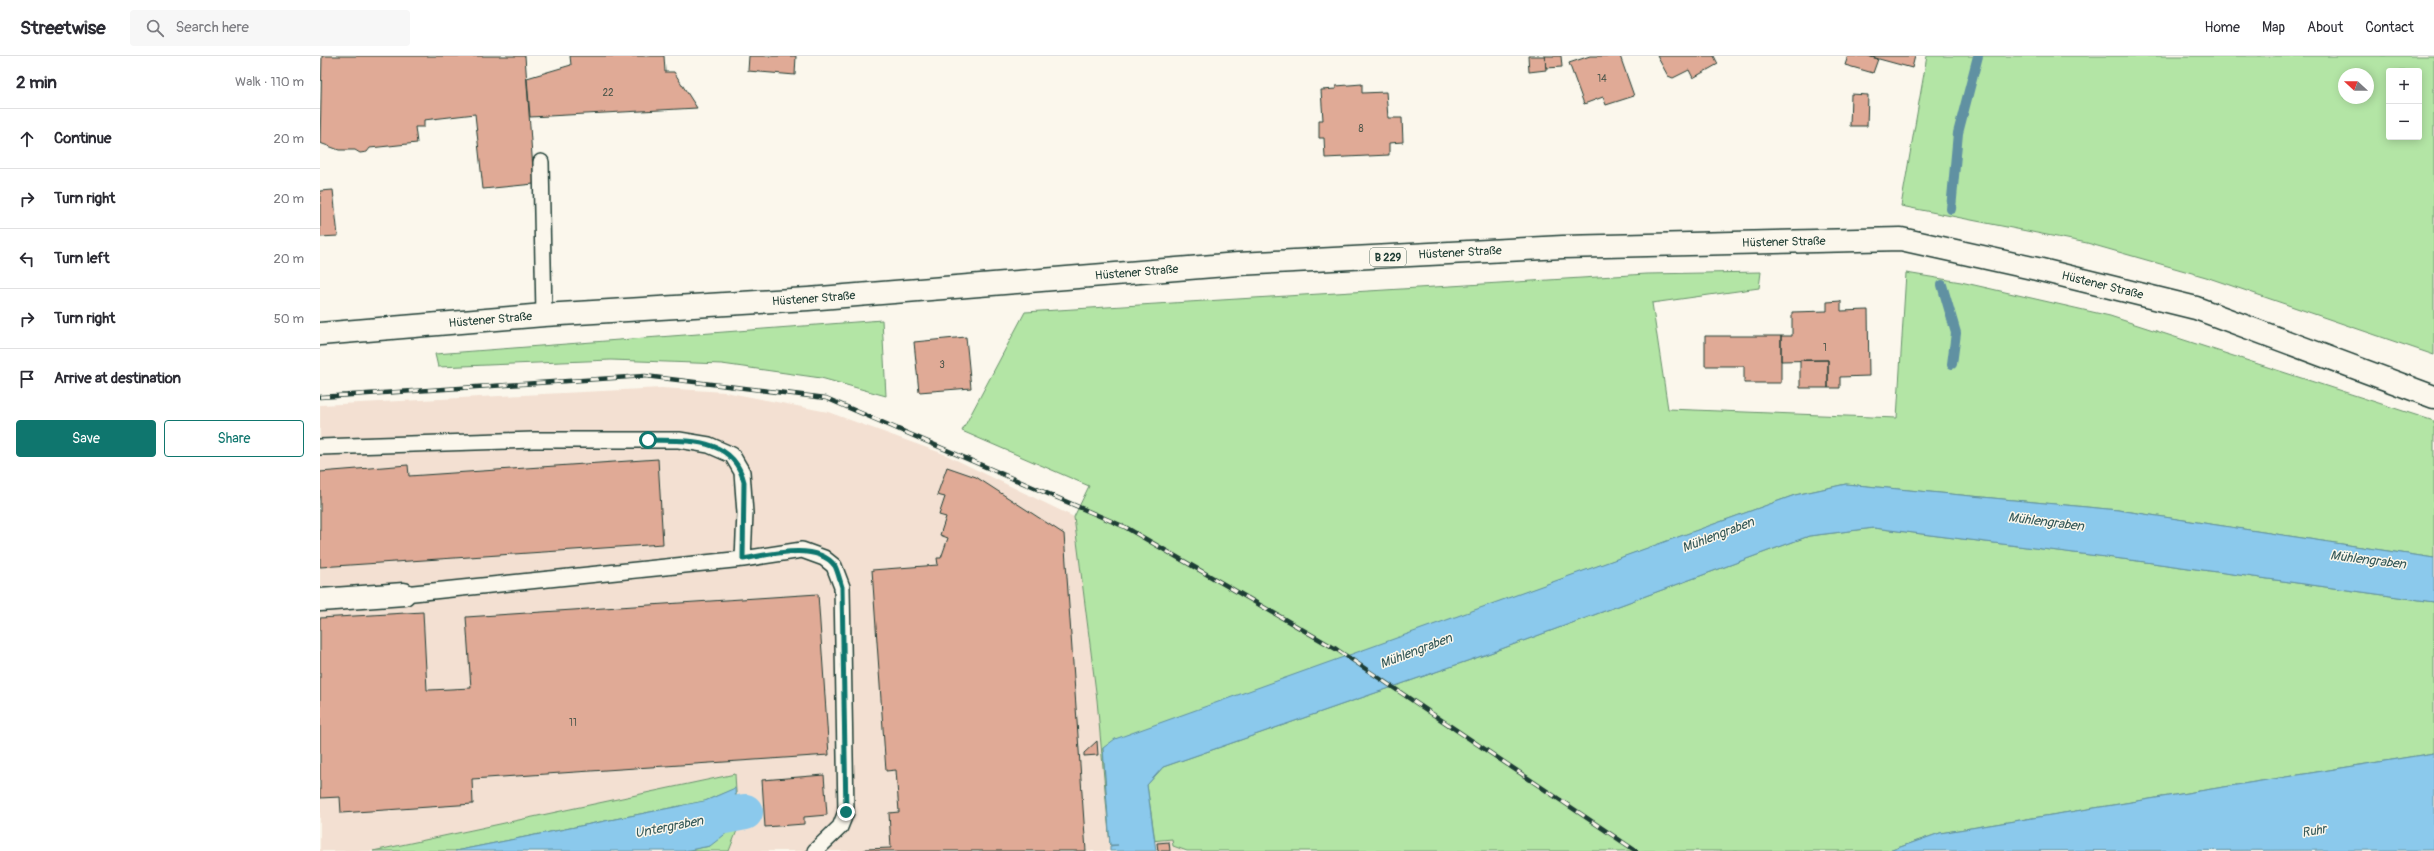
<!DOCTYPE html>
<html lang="en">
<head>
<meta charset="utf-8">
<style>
	:root { --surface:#fff; --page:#f7f7f7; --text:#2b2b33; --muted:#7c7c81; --line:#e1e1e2; --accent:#0f766e }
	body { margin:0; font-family:Pangolin,sans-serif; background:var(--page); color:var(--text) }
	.controls { position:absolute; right:12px; top:12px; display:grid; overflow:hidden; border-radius:4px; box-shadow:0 2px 10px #0003 }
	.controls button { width:36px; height:36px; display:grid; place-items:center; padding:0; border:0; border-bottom:1px solid var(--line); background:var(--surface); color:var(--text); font:20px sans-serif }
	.compass { position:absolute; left:2018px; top:12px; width:36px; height:36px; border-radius:50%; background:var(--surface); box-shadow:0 2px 10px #0003; rotate:291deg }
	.stop { position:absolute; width:12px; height:12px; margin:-9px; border:3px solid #0f766e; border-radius:50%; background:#fff }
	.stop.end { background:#0f766e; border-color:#fff; box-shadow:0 1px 4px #0008 }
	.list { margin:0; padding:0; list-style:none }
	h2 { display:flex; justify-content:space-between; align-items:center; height:52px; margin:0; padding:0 16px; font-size:17px }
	h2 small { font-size:13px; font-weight:400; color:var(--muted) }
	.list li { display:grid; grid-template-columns:26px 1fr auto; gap:12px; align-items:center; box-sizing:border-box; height:60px; padding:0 16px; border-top:1px solid var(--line) }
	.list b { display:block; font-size:15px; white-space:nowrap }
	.list em { font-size:13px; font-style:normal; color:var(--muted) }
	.actions { display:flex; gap:8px; padding:12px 16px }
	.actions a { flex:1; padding:9px 0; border:1px solid var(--accent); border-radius:4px; text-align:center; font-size:14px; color:var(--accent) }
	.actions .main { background:var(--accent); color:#fff }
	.icon { flex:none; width:22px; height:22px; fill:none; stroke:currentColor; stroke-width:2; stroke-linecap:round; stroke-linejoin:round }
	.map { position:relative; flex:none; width:2114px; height:795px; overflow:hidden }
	header { display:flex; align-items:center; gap:24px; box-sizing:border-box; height:56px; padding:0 20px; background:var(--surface); border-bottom:1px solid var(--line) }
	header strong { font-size:19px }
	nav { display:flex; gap:22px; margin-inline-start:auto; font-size:14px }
	.search { width:280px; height:36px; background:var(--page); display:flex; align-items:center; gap:10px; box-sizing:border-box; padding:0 14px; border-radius:4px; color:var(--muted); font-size:15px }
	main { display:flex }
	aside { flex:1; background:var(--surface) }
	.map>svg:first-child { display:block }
</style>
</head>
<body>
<header>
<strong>Streetwise</strong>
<div class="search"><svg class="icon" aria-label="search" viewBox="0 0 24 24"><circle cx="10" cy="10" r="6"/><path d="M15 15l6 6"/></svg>Search here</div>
<nav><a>Home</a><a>Map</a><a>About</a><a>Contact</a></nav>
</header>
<main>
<aside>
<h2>2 min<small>Walk · 110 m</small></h2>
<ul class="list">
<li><svg class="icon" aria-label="ahead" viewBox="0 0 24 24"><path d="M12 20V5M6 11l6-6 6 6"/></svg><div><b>Continue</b></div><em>20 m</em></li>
<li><svg class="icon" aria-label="right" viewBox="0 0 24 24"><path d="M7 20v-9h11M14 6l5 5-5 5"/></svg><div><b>Turn right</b></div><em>20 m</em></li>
<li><svg class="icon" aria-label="left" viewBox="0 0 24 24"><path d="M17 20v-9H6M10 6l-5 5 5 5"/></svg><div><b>Turn left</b></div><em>20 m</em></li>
<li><svg class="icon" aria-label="right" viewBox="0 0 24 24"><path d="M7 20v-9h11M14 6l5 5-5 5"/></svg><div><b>Turn right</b></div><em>50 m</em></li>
<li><svg class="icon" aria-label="arrive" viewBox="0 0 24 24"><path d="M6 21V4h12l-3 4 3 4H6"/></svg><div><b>Arrive at destination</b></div></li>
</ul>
<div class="actions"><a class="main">Save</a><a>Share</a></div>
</aside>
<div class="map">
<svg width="2114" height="795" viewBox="0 0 2114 795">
	<rect width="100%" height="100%" fill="#fbf7ec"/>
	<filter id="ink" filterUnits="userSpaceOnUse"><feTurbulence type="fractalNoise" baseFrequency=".025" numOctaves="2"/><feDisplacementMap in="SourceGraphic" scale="8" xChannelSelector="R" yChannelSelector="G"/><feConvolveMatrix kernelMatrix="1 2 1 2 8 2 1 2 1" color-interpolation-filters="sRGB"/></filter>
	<g filter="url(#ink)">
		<!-- built -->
		<path fill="#f3e0d2" d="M 342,332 L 405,336 L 508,356 L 624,398 L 754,461 L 777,644 L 790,789 L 852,783 L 853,790 L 867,795 L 836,795 L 834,786 L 790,790 L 790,795 L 409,795 L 418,772 L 415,718 L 53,795 L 0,795 L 0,349 Z"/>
		<!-- green -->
		<path fill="#b3e5a5" stroke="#69916c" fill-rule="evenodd" d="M 1607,0 L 2114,0 L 2114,299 L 1886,221 L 1767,187 L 1581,150 ZM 2069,15 L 2099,15 L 2099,81 L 2069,81 ZM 2024,18 L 2048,18 L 2048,42 L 2024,42 Z
			M 1441,216 L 1439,232 L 1332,247 L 1348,353 L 1577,362 L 1586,217 L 1641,226 L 1790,260 L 2114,365 L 2114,502 L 1798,454 L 1526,428 L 1475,439 L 976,619 L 783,692 L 790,789 L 835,785 L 827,729 L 843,711 L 1173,596 L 1489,480 L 1554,472 L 1818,505 L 2114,546 L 2114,697 L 1620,777 L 1569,795 L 867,795 L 853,790 L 852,783 L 790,789 L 777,644 L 754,461 L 769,430 L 642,375 L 705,256 L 1327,218 Z
			M 562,264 L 566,340 L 501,322 L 402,308 L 291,304 L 118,311 L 115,298 Z
			M 415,718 L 418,772 L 409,795 L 364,795 L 390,790 L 414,733 L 385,745 L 135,795 L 53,795 Z"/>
		<!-- water -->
		<path fill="#8bc9ec" stroke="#6091a2" d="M 1526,428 L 1798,454 L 2114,502 L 2114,546 L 1818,505 L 1554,472 L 1489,480 L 1173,596 L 843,711 L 827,729 L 836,795 L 790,795 L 790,790 L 798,789 L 790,789 L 783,692 L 795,683 L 1475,439 Z
			M 2114,697 L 2114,794 L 1569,795 L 1620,777 Z
			M 415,732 L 417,769 L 390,790 L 364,795 L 135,795 L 385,745 Z"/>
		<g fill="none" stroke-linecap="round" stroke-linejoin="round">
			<!-- stream -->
			<path stroke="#6091a2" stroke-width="10" d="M 1631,153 L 1638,77 L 1658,0
				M 1622,229 L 1636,277 L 1632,308"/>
			<!-- canal -->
			<path stroke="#8bc9ec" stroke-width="36" d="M 368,767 L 425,756"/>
		</g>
		<!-- building -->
		<path fill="#e0aa96" stroke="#1f3d34" d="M 2,0 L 205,0 L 214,128 L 163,133 L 155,58 L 104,64 L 104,71 L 95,71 L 97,87 L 50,92 L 47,96 L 40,97 L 35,94 L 19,94 L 0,87 Z
			M 250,0 L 344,0 L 345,16 L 354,16 L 377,52 L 210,61 L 207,22 L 251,9 Z
			M 429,0 L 476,0 L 475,19 L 428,15 Z
			M 1208,0 L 1225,0 L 1226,14 L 1209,16 Z
			M 1225,0 L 1241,0 L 1242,11 L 1226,12 Z
			M 1270,0 L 1300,0 L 1314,40 L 1286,49 L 1283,41 L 1264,48 L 1249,7 Z
			M 1337,0 L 1394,0 L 1398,8 L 1373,22 L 1369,14 L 1353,22 L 1348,20 Z
			M 1528,0 L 1548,0 L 1558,3 L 1553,17 L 1525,9 Z
			M 1548,0 L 1595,0 L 1592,12 Z
			M 1042,28 L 1042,37 L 1066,36 L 1068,62 L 1082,62 L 1083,86 L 1069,87 L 1069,99 L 1005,102 L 1004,82 L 999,82 L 999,64 L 1003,64 L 1001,34 L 1016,33 L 1016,30 Z
			M 1531,38 L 1548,39 L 1547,70 L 1530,70 Z
			M 13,134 L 18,180 L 0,181 L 0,135 Z
			M 1521,245 L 1521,255 L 1548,254 L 1549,320 L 1520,321 L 1520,332 L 1508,332 L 1508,304 L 1461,305 L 1461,280 L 1472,280 L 1472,256 L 1507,255 L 1507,246 Z
			M 1385,280 L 1461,280 L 1461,327 L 1424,327 L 1424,310 L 1385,310 Z
			M 646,281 L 651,332 L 599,336 L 594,286 Z
			M 1480,304 L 1508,304 L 1508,332 L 1480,332 Z
			M 338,403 L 343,488 L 0,511 L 0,416 L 88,409 L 89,420 Z
			M 627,411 L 656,421 L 744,478 L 766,795 L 545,795 L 545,793 L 571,792 L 569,757 L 579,756 L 576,714 L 566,715 L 552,514 L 618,509 L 617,502 L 621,502 L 628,482 L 620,479 L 626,461 L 619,459 L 625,441 L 617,439 Z
			M 498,538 L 509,699 L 152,723 L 153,748 L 21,757 L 20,741 L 0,742 L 0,562 L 103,556 L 107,634 L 110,634 L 151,632 L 146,561 Z
			M 777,685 L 778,699 L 764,700 L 764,697 Z
			M 504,719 L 507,759 L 484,761 L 484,768 L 445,771 L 442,724 Z
			M 849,786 L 850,795 L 838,795 L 837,787 Z"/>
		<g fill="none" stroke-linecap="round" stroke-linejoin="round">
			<defs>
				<path id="service" d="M 221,106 L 224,259
					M 0,391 L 214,384 L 359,384 L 389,389 L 412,399 L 422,416 L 425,457 L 423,503
					M 84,538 L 423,503 L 482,494 L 504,502 L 514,510 L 522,531 L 526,756 L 520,771 L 495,795"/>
				<path id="minor" d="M 0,544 L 84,538"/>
				<g id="primary">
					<path id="s1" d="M 0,278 L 224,259 L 488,243 L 918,208 L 1243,191 L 1581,183 L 1717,213 L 1876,252 L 2114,341"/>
				</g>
			</defs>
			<!-- service casing -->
			<use href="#service" stroke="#1f3d34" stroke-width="18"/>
			<!-- minor casing -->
			<use href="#minor" stroke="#1f3d34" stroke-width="25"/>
			<!-- primary casing -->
			<use href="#primary" stroke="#1f3d34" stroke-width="25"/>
			<!-- service -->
			<use href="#service" stroke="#fbf7ec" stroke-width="15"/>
			<!-- minor -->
			<use href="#minor" stroke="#fbf7ec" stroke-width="22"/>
			<!-- primary -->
			<use href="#primary" stroke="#fbf7ec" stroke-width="22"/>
			<defs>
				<path id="rail" d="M 0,341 L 325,320 L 506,342 L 805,471 L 1016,593 L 1316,795"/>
			</defs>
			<!-- rail casing -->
			<use href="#rail" stroke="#1f3d34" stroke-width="4.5"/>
			<!-- rail -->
			<use href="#rail" stroke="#fbf7ec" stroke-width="3" stroke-dasharray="9" stroke-linecap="butt"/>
		</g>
	</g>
	<g fill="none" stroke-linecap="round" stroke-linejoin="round" filter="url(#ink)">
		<!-- route -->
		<path stroke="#0f766e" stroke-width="5" d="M 328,384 C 367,385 413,380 424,426 L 423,503 C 447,499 497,485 515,510 C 518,516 520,525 522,531 L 526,756"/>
	</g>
	<g text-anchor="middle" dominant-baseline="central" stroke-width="3" stroke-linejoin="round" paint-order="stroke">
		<!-- number labels -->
		<g font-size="10" fill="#4f584c">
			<text x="1282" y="23">14</text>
			<text x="288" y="37">22</text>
			<text x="1041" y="73">8</text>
			<text x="1505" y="292">1</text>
			<text x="622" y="309">3</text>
			<text x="253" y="667">11</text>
		</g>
		<!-- shield labels -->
		<rect fill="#fbf7ec" stroke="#61756b" stroke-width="1" x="1050" y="192" width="36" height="18" rx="3"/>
		<g font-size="11" font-weight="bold" fill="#1f3d34">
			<text x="1068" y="201">B 229</text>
		</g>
		<!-- street labels -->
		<g font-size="12" fill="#1f3d34" stroke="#fbf7ec">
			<text stroke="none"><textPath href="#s1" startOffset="1467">Hüstener Straße</textPath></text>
			<text stroke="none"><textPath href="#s1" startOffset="1143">Hüstener Straße</textPath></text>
			<text stroke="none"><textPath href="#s1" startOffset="819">Hüstener Straße</textPath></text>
			<text stroke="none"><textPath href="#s1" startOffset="1791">Hüstener Straße</textPath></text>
			<text stroke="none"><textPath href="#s1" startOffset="495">Hüstener Straße</textPath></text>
			<text stroke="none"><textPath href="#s1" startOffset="171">Hüstener Straße</textPath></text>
		</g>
		<!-- water labels -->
		<g font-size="13" font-style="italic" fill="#355959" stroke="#fbf7ec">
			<text transform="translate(1726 466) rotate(7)">Mühlengraben</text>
			<text transform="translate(1398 479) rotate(-21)">Mühlengraben</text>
			<text transform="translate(2048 504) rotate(7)">Mühlengraben</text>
			<text transform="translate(1096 595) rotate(-21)">Mühlengraben</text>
			<text transform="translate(349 771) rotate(-11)">Untergraben</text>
			<text transform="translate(1994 775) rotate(-10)">Ruhr</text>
		</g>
	</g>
</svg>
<div class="controls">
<button>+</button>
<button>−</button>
</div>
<svg class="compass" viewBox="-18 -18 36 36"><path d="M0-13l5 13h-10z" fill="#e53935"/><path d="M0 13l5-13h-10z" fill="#7c7c81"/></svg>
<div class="stop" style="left:328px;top:384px"></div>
<div class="stop end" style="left:526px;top:756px"></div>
</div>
</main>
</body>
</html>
